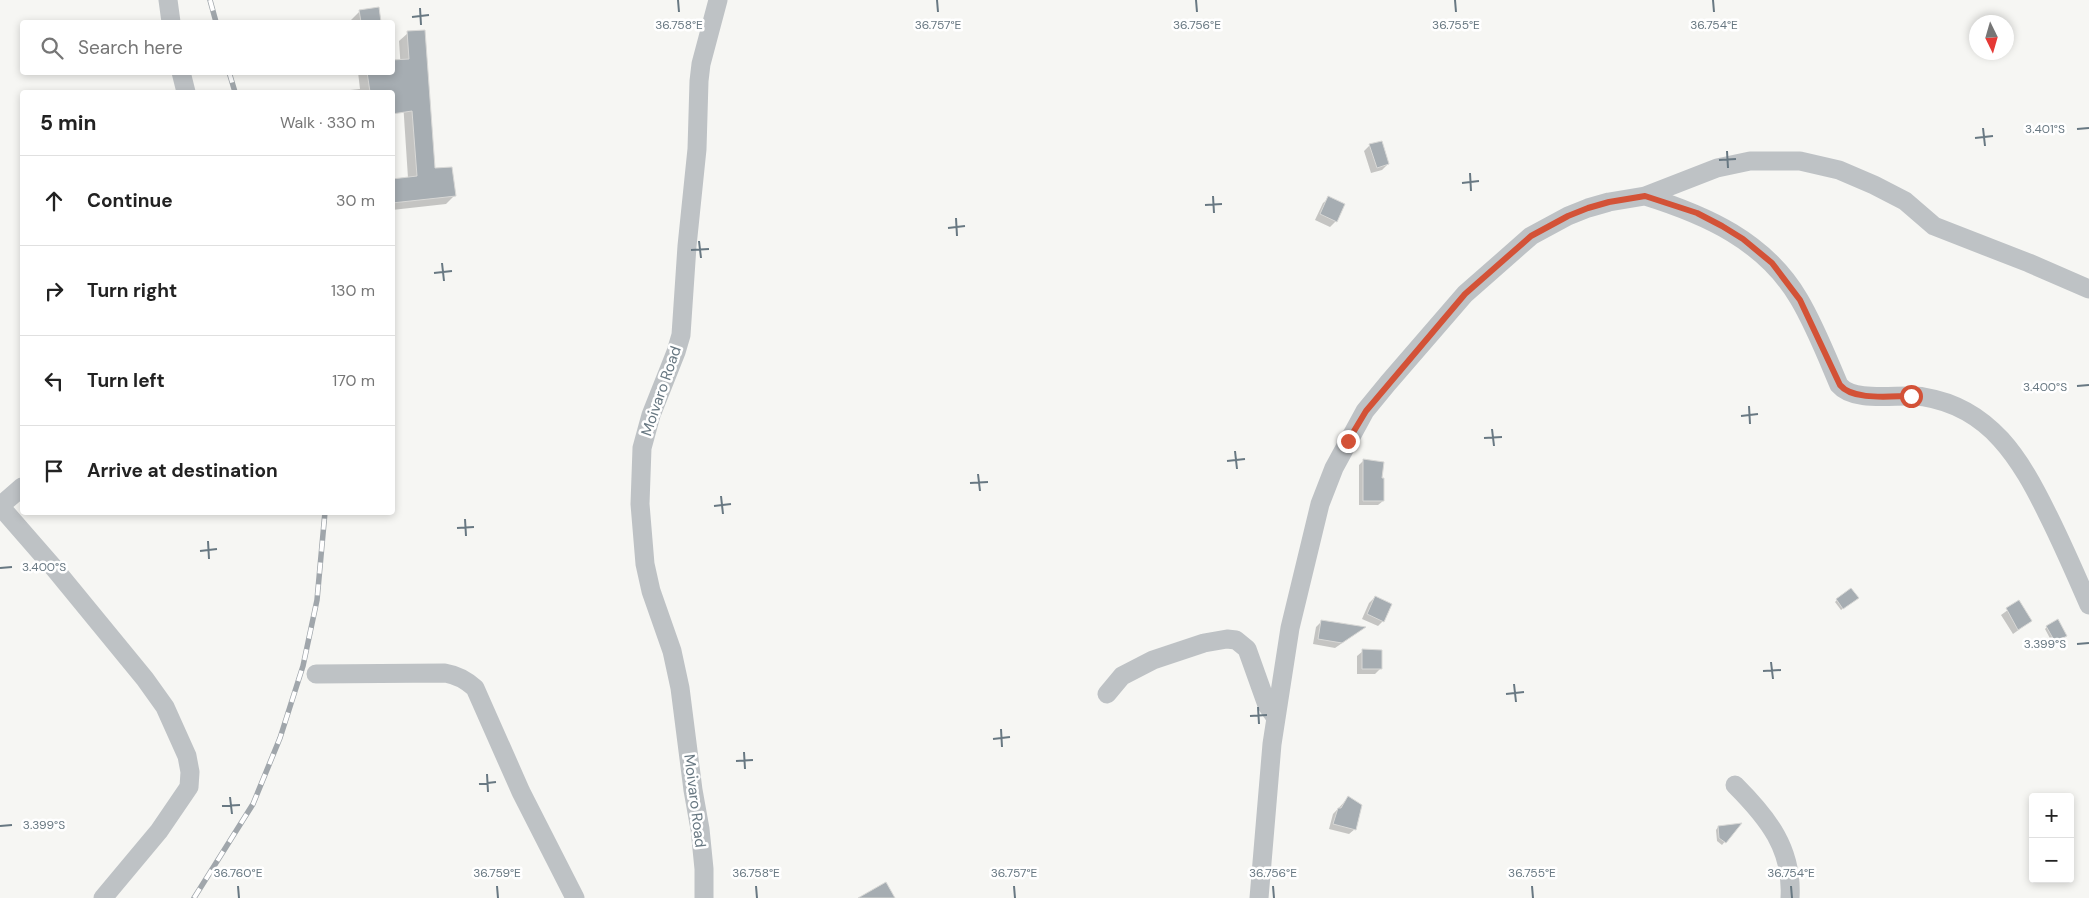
<!DOCTYPE html>
<html lang="en">
<head>
<meta charset="utf-8">
<style>
	:root { --surface:#fff; --page:#f2f2f2; --text:#222; --muted:#767676; --line:#e0e0e0 }
	body { margin:0; font-family:"DM Sans",sans-serif; background:var(--page); color:var(--text) }
	.controls { position:absolute; right:15px; bottom:15px; display:grid; overflow:hidden; border-radius:5px; box-shadow:0 2px 8px #0003 }
	.controls button { width:45px; height:45px; display:grid; place-items:center; padding:0; border:0; border-bottom:1px solid var(--line); background:var(--surface); color:var(--text); font:25px sans-serif }
	.compass { position:absolute; left:1969px; top:15px; width:45px; height:45px; border-radius:50%; background:var(--surface); box-shadow:0 2px 8px #0003; rotate:175deg }
	.stop { position:absolute; width:15px; height:15px; margin:-11px; border:4px solid #d35237; border-radius:50%; background:#fff }
	.stop.end { background:#d35237; border-color:#fff; box-shadow:0 1px 5px #0008 }
	.list { margin:0; padding:0; list-style:none }
	h2 { display:flex; justify-content:space-between; align-items:center; height:65px; margin:0; padding:0 20px; font-size:21px }
	h2 small { font-size:16px; font-weight:400; color:var(--muted) }
	.list li { display:grid; grid-template-columns:32px 1fr auto; gap:15px; align-items:center; box-sizing:border-box; height:90px; padding:0 20px; border-top:1px solid var(--line) }
	.list b { display:block; font-size:19px; white-space:nowrap }
	.list em { font-size:16px; font-style:normal; color:var(--muted) }
	.icon { flex:none; width:28px; height:28px; fill:none; stroke:currentColor; stroke-width:2; stroke-linecap:round; stroke-linejoin:round }
	.map { position:relative; flex:none; width:2089px; height:898px; overflow:hidden }
	.search { position:absolute; background:var(--surface); box-shadow:0 2px 8px #0003; left:20px; top:20px; width:375px; height:55px; display:flex; align-items:center; gap:12px; box-sizing:border-box; padding:0 18px; border-radius:5px; color:var(--muted); font-size:19px }
	.panel { position:absolute; background:var(--surface); box-shadow:0 2px 8px #0003; left:20px; top:90px; width:375px; height:425px; border-radius:5px }
	.map>svg:first-child { display:block }
</style>
</head>
<body>
<div class="map">
<svg width="2089" height="898" viewBox="0 0 2089 898">
	<rect width="100%" height="100%" fill="#f6f6f3"/>
	<!-- shadow -->
	<path fill="#0003" d="M 378,9 L 380,22 L 351,22 L 351,20 L 360,11 Z
		M 408,33 L 434,170 L 454,196 L 446,204 L 392,210 L 392,180 L 408,178 L 399,41 Z
		M 358,72 L 387,72 L 389,92 L 331,92 L 360,89 Z
		M 1370,145 L 1388,164 L 1382,170 L 1371,173 L 1364,151 Z
		M 1329,198 L 1336,221 L 1330,227 L 1315,220 L 1323,203 Z
		M 1364,460 L 1381,479 L 1383,501 L 1378,505 L 1359,505 L 1359,465 Z
		M 1375,597 L 1383,621 L 1378,626 L 1362,619 L 1369,603 Z
		M 1837,600 L 1855,600 L 1841,610 L 1835,602 Z
		M 2019,602 L 2031,621 L 2013,634 L 2001,615 Z
		M 1321,622 L 1364,628 L 1335,648 L 1313,644 L 1316,627 Z
		M 2047,627 L 2065,636 L 2053,644 L 2045,629 Z
		M 1363,651 L 1380,669 L 1375,674 L 1357,674 L 1357,656 Z
		M 1348,798 L 1355,829 L 1349,834 L 1329,829 L 1333,814 Z
		M 1739,825 L 1722,845 L 1717,841 L 1716,830 L 1718,827 Z"/>
	<!-- building -->
	<path fill="#a6adb2" stroke="#d8d8d6" d="M 379,7 L 381,22 L 361,22 L 359,10 Z
		M 425,30 L 435,168 L 452,167 L 456,196 L 392,203 L 392,179 L 417,176 L 412,111 L 392,114 L 392,92 L 370,92 L 367,72 L 392,72 L 392,60 L 409,59 L 407,31 Z
		M 1382,141 L 1389,164 L 1377,168 L 1369,144 Z
		M 1328,196 L 1345,204 L 1337,222 L 1320,214 Z
		M 1363,459 L 1384,462 L 1382,478 L 1384,478 L 1384,501 L 1363,501 Z
		M 1851,588 L 1859,598 L 1843,609 L 1836,599 Z
		M 1375,596 L 1392,604 L 1384,622 L 1367,614 Z
		M 2019,600 L 2032,621 L 2018,630 L 2006,608 Z
		M 2058,619 L 2067,636 L 2055,642 L 2046,626 Z
		M 1321,620 L 1366,627 L 1342,643 L 1318,639 Z
		M 1362,649 L 1382,650 L 1382,669 L 1362,669 Z
		M 1348,796 L 1362,805 L 1356,830 L 1333,824 L 1338,808 L 1341,808 Z
		M 1742,823 L 1726,843 L 1719,838 L 1718,826 Z
		M 886,882 L 895,898 L 858,898 Z"/>
	<g fill="none" stroke-linecap="round" stroke-linejoin="round">
		<!-- minor -->
		<path stroke="#bec2c5" stroke-width="19" d="M 168,0 L 171,22
			M 181,72 L 186,92
			M 1645,196 C 1706,215 1765,241 1799,299 C 1815,326 1827,357 1839,385 C 1855,404 1901,393 1924,397 C 1991,408 2021,460 2048,515 C 2063,545 2076,575 2089,605
			M 0,506 L 54,568 L 145,679 L 165,707 L 187,756 L 190,772 L 189,787 L 159,831 L 103,898
			M 0,506 L 22,487
			M 316,674 L 445,673 C 457,675 466,680 475,688 L 521,792 L 575,898
			M 1107,694 L 1122,676 L 1153,660 L 1204,643 L 1227,639 L 1236,640 L 1247,649 L 1267,705 L 1276,718
			M 1735,785 C 1768,818 1793,849 1790,898
			M 704,898 L 704,869 L 700,829 L 693,790 L 680,688 L 672,651 L 651,591 L 645,564 L 640,504 L 642,448 L 651,415 L 676,352 L 681,335 L 687,246 L 697,149 L 699,81 L 701,64 L 718,0
			M 1259,898 L 1272,744 L 1290,628 L 1320,504 L 1334,468 L 1365,411 L 1388,383 L 1465,294 L 1531,236 L 1568,216 L 1588,208 L 1609,202 L 1645,196 L 1717,168 L 1750,161 L 1800,161 L 1839,170 L 1874,185 L 1905,201 L 1934,226 L 2029,263 L 2089,289"/>
		<defs>
			<path id="rail" d="M 210,0 L 216,22
				M 229,72 L 235,92
				M 194,898 L 253,804 L 280,738 L 303,666 L 317,600 L 325,512"/>
		</defs>
		<!-- rail casing -->
		<use href="#rail" stroke="#a0a6ab" stroke-width="5.5"/>
		<!-- rail -->
		<use href="#rail" stroke="#fff" stroke-width="4" stroke-dasharray="11" stroke-linecap="butt"/>
	</g>
	<g fill="none" stroke-linecap="round" stroke-linejoin="round">
		<!-- route -->
		<path stroke="#d35237" stroke-width="6" d="M 1348,441 L 1366,411 L 1465,294 L 1531,236 L 1568,216 L 1588,208 L 1609,202 L 1645,196 L 1697,213 L 1722,226 L 1743,239 L 1772,263 L 1800,300 L 1840,385 C 1853,401 1891,396 1911,396"/>
	</g>
	<!-- ticks -->
	<path fill="none" stroke="#687882" stroke-width="2" d="M 678,0 L 679,12M 937,0 L 938,12M 1196,0 L 1197,12M 1455,0 L 1456,12M 1713,0 L 1714,12M 420,8 L 421,25M 412,17 L 429,15M 1983,128 L 1985,146M 2077,129 L 2089,128M 1975,138 L 1993,136M 1727,151 L 1728,168M 1719,160 L 1736,159M 1470,173 L 1471,191M 1462,183 L 1479,181M 1213,196 L 1214,213M 1205,205 L 1222,204M 956,218 L 957,236M 948,228 L 965,226M 699,241 L 701,258M 691,250 L 709,249M 442,263 L 444,281M 434,273 L 452,271M 2077,386 L 2089,385M 1749,406 L 1750,424M 1741,416 L 1758,414M 1492,429 L 1494,446M 1484,438 L 1502,437M 1235,451 L 1237,469M 1227,461 L 1245,459M 978,474 L 980,491M 970,483 L 988,482M 721,496 L 723,514M 714,506 L 731,504M 465,519 L 466,536M 457,528 L 474,527M 208,541 L 209,559M 200,551 L 217,549M 0,568 L 12,567M 2077,644 L 2089,643M 1771,662 L 1773,679M 1763,671 L 1781,670M 1514,684 L 1516,702M 1506,694 L 1524,692M 1258,707 L 1259,724M 1250,716 L 1267,715M 1001,729 L 1002,747M 993,739 L 1010,737M 744,752 L 745,769M 736,761 L 753,760M 487,774 L 488,792M 479,784 L 496,782M 230,797 L 232,814M 222,806 L 240,805M 0,826 L 12,825M 238,886 L 239,898M 497,886 L 498,898M 756,886 L 757,898M 1014,886 L 1015,898M 1273,886 L 1274,898M 1532,886 L 1533,898M 1791,886 L 1792,898"/>
	<g text-anchor="middle" dominant-baseline="central" stroke-width="5" stroke-linejoin="round" paint-order="stroke">
		<!-- street labels -->
		<g font-size="15" fill="#687882" stroke="#fff">
			<text transform="translate(661 391) rotate(-71)">Moivaro Road</text>
			<text transform="translate(695 801) rotate(83)">Moivaro Road</text>
		</g>
	</g>
	<g font-size="12" text-anchor="middle" fill="#687882" stroke="#fff" stroke-width="5" stroke-linejoin="round" paint-order="stroke">
		<text x="679" y="29">36.758°E</text>
		<text x="938" y="29">36.757°E</text>
		<text x="1197" y="29">36.756°E</text>
		<text x="1456" y="29">36.755°E</text>
		<text x="1714" y="29">36.754°E</text>
		<text x="2045" y="133">3.401°S</text>
		<text x="2045" y="391">3.400°S</text>
		<text x="44" y="571">3.400°S</text>
		<text x="2045" y="648">3.399°S</text>
		<text x="44" y="829">3.399°S</text>
		<text x="238" y="877">36.760°E</text>
		<text x="497" y="877">36.759°E</text>
		<text x="756" y="877">36.758°E</text>
		<text x="1014" y="877">36.757°E</text>
		<text x="1273" y="877">36.756°E</text>
		<text x="1532" y="877">36.755°E</text>
		<text x="1791" y="877">36.754°E</text>
	</g>
</svg>
<div class="controls">
<button>+</button>
<button>−</button>
</div>
<svg class="compass" viewBox="-18 -18 36 36"><path d="M0-13l5 13h-10z" fill="#e53935"/><path d="M0 13l5-13h-10z" fill="#767676"/></svg>
<div class="stop" style="left:1911px;top:396px"></div>
<div class="stop end" style="left:1348px;top:441px"></div>
<div class="search"><svg class="icon" aria-label="search" viewBox="0 0 24 24"><circle cx="10" cy="10" r="6"/><path d="M15 15l6 6"/></svg>Search here</div>
<section class="panel">
<h2>5 min<small>Walk · 330 m</small></h2>
<ul class="list">
<li><svg class="icon" aria-label="ahead" viewBox="0 0 24 24"><path d="M12 20V5M6 11l6-6 6 6"/></svg><div><b>Continue</b></div><em>30 m</em></li>
<li><svg class="icon" aria-label="right" viewBox="0 0 24 24"><path d="M7 20v-9h11M14 6l5 5-5 5"/></svg><div><b>Turn right</b></div><em>130 m</em></li>
<li><svg class="icon" aria-label="left" viewBox="0 0 24 24"><path d="M17 20v-9H6M10 6l-5 5 5 5"/></svg><div><b>Turn left</b></div><em>170 m</em></li>
<li><svg class="icon" aria-label="arrive" viewBox="0 0 24 24"><path d="M6 21V4h12l-3 4 3 4H6"/></svg><div><b>Arrive at destination</b></div></li>
</ul>
</section>
</div>
</body>
</html>
